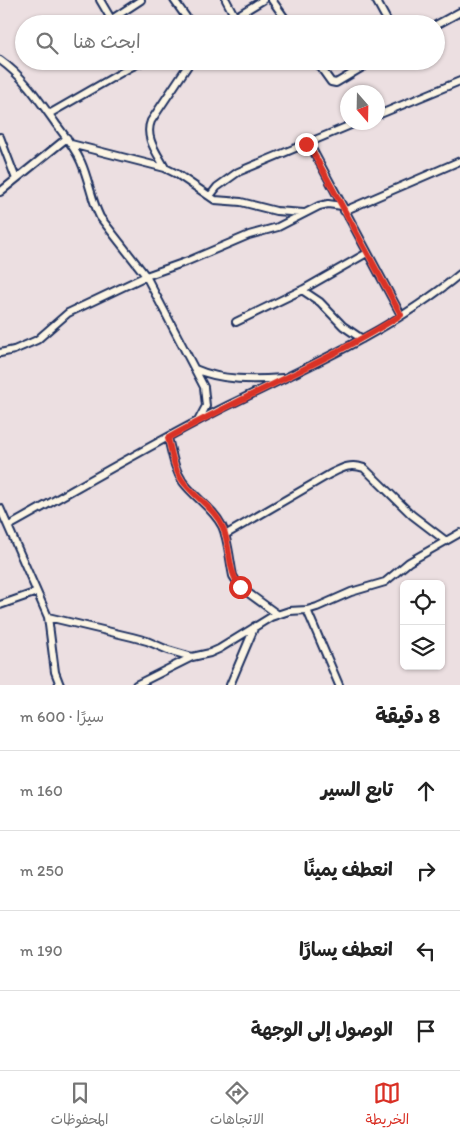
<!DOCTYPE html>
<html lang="ar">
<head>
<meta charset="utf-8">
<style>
	:root { --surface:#fff; --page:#f6f6f6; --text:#222; --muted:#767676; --line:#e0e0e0; --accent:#d93025 }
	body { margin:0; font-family:Itim,"Playpen Sans Arabic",sans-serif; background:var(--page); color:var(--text); direction:rtl }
	.controls { position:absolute; right:15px; bottom:15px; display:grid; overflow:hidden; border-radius:8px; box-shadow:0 1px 4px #0004 }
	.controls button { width:45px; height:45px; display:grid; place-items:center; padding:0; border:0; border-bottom:1px solid var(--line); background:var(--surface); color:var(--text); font:25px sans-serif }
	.compass { position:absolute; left:340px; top:85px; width:45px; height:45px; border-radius:50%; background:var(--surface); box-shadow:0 1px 4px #0004; rotate:160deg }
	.stop { position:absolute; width:15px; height:15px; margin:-11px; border:4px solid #d93025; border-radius:50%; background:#fff }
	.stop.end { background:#d93025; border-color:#fff; box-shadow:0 1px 5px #0008 }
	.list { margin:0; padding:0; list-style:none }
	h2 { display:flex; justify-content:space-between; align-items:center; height:65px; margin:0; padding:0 20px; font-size:21px }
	h2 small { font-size:16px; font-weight:400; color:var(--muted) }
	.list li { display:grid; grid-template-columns:32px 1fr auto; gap:15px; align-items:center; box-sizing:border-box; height:80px; padding:0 20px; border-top:1px solid var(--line) }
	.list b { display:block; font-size:19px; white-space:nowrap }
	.list em { font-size:16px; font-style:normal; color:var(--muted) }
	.icon { flex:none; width:28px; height:28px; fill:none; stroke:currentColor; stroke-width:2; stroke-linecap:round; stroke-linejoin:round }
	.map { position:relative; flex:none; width:460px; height:685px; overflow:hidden; direction:ltr }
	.search { position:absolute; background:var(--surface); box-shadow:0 1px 4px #0004; left:15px; right:15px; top:15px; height:55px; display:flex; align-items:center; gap:12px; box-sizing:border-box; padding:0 18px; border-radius:28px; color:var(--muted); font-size:19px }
	.sheet { height:385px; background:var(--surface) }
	nav { display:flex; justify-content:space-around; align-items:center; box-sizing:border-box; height:70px; border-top:1px solid var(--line); background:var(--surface); font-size:14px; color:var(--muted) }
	nav a { display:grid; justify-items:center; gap:2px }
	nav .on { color:var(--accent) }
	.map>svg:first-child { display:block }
</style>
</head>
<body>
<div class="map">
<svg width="460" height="685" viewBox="0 0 460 685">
	<rect width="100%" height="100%" fill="#ecdfe1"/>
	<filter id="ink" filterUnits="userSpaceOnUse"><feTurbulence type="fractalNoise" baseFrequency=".02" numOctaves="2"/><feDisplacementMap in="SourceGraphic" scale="10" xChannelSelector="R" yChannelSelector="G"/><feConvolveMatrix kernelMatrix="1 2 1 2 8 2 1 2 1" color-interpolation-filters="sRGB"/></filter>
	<g filter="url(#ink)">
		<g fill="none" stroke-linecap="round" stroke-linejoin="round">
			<defs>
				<path id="street" d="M 100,0 L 114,24
					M 174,0 L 191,24
					M 226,0 L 235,17
					M 272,0 L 289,24
					M 376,0 L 389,24
					M 112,19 L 141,0
					M 217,24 L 235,17 L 263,0
					M 436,25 L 460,12
					M 0,60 C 24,77 39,100 56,124 C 65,136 75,148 81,162 C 89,180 91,199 100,217 L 146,276 L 204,387 L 206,406 L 198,421
					M 316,61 L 331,82 L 336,83 L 373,61
					M 49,114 L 131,67 L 142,62 L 153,61
					M 378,115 L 460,81
					M 0,137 L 16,179
					M 309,143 L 401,315
					M 71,144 L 165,168 L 177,174 L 215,200 L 241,202 L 276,211 L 304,213
					M 165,168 C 158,154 144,138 151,121 L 191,61
					M 0,192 L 67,138
					M 210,196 L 217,187 L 238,172 L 358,122
					M 344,211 L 460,161
					M 302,290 L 320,302 L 343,326 L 362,339
					M 236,322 L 302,290 L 367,253
					M 0,353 L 14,350 L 37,340 L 68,313 L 146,276 L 188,261 L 249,235 L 278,227 L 319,206 L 328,204 L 342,206
					M 195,369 C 222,381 254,380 283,378
					M 168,438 C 172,453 174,469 183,482 C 195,498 213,508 222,526 C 228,538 230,562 233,576 L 240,587 L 277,614
					M 0,508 L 48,617 L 55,672 L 60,685
					M 9,526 C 81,486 153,443 227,406 C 307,367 391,331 460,274
					M 225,535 L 330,474 C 342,468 350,463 364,468 L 412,515 L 446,541
					M 0,605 L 37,592
					M 307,610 L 339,685
					M 48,617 L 132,637 L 147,641 L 168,650 L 192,657
					M 136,685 L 192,657 L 210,653 L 219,649 L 271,617 L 289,611 L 307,610 L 317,607 L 351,592 L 385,582 L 409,562 L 460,533
					M 230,685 L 255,626"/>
			</defs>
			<!-- street casing -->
			<use href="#street" stroke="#1b2f5e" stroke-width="10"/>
			<!-- street -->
			<use href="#street" stroke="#fcf5e5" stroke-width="6"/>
		</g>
	</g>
	<g fill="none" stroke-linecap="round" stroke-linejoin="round" filter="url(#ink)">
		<!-- route -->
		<path stroke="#d93025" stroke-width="6" d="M 240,587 C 227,569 231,547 223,528 C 216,510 197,499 185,484 C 174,471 172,454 168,438 C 245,395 327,362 401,315 L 308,143 L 306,144"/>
	</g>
</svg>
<div class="controls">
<button><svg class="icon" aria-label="locate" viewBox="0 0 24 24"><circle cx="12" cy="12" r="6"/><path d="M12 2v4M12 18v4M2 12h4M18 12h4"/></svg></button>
<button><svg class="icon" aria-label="layers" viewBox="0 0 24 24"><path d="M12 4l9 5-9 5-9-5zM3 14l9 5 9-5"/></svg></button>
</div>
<svg class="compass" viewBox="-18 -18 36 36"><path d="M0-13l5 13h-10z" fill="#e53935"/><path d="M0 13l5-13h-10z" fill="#767676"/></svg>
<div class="stop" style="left:240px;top:587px"></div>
<div class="stop end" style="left:306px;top:144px"></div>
<div class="search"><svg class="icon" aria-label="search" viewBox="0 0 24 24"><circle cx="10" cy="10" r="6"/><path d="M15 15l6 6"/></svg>ابحث هنا</div>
</div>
<section class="sheet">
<h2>8 دقيقة<small>سيرًا · 600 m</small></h2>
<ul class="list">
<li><svg class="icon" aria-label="ahead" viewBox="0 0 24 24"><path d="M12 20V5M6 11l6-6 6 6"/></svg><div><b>تابع السير</b></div><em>160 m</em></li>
<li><svg class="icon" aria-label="right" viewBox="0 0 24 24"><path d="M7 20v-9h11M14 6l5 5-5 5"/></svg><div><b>انعطف يمينًا</b></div><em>250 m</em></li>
<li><svg class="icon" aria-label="left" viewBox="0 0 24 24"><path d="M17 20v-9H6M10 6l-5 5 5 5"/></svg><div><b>انعطف يسارًا</b></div><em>190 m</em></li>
<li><svg class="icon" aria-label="arrive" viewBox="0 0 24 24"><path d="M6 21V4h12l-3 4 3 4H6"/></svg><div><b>الوصول إلى الوجهة</b></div></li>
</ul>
</section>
<nav>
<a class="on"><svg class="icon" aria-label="map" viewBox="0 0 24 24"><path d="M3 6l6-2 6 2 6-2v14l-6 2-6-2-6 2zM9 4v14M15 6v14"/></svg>الخريطة</a>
<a><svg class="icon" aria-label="directions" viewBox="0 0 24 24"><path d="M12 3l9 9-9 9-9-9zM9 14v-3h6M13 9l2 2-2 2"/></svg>الاتجاهات</a>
<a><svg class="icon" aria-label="saved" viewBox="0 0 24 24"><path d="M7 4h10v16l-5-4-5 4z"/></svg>المحفوظات</a>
</nav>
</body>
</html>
